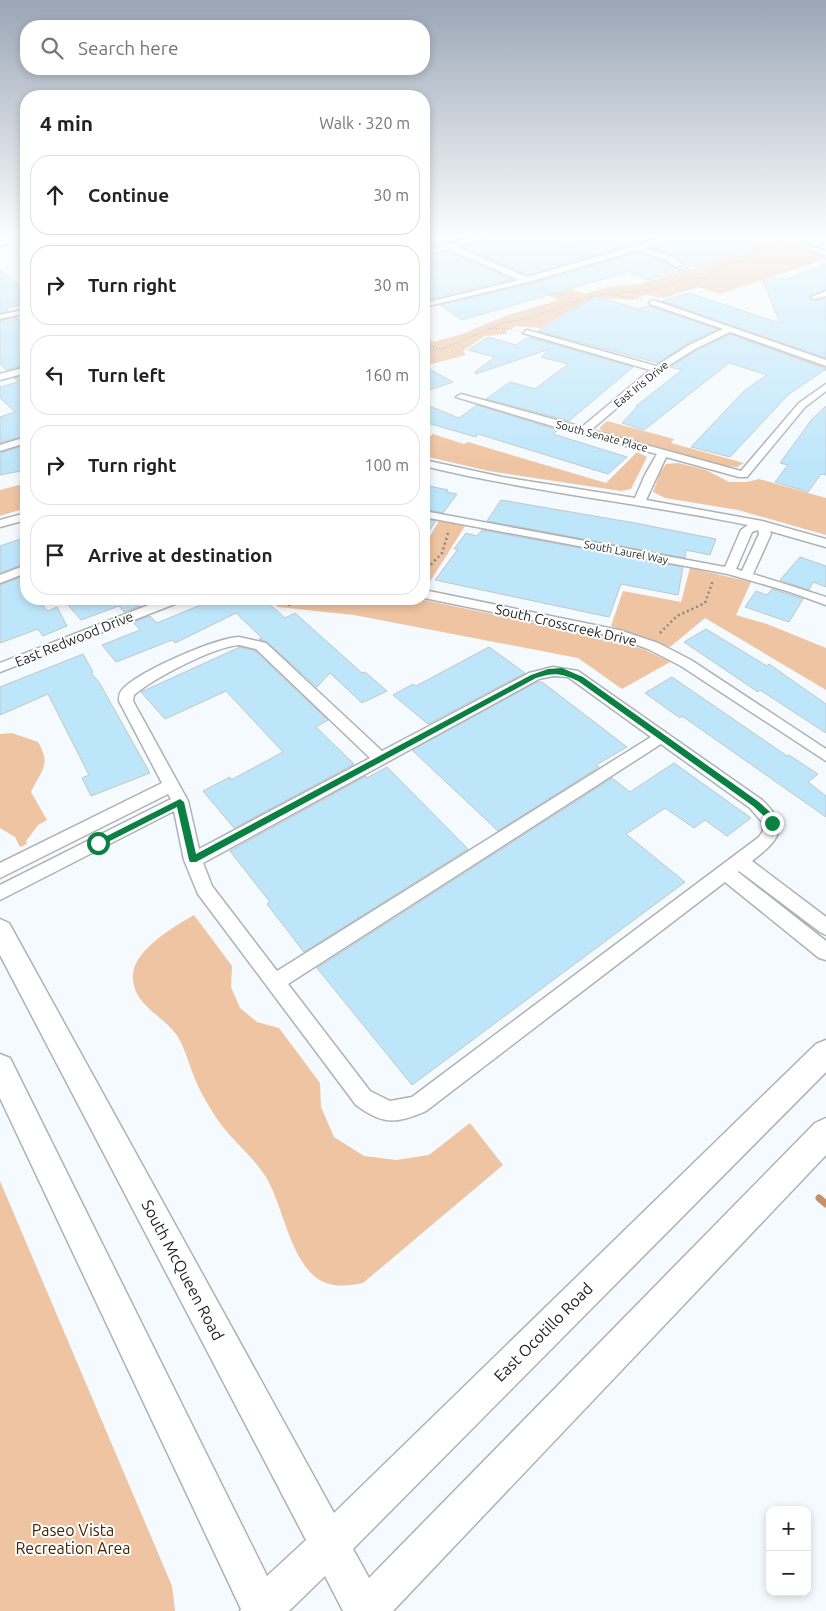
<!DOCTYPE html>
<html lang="en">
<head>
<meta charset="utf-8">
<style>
	:root { --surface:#fff; --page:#f6f6f6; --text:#222; --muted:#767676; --line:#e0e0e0 }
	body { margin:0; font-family:Ubuntu,sans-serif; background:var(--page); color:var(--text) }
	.controls { position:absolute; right:15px; bottom:15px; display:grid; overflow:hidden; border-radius:10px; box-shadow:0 2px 8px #0003 }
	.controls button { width:45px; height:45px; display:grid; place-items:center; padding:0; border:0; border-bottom:1px solid var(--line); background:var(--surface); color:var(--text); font:25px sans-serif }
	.stop { position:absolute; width:15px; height:15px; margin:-11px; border:4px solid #0b8043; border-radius:50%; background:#fff }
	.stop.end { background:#0b8043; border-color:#fff; box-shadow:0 1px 5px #0008 }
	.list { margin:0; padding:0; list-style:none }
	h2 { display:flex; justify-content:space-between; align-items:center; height:65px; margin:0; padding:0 20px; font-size:21px }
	h2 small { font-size:16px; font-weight:400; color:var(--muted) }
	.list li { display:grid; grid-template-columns:32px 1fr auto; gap:15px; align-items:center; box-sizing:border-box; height:80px; margin:0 10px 10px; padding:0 10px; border:1px solid var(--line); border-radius:20px }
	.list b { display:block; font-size:19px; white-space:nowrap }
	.list em { font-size:16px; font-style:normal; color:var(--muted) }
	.icon { flex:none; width:28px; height:28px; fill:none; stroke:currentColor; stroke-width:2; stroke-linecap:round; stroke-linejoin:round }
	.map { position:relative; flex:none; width:826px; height:1611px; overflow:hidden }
	.search { position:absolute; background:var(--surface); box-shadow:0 2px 8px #0003; left:20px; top:20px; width:410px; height:55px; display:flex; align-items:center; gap:12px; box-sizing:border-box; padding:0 18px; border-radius:20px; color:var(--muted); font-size:19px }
	.panel { position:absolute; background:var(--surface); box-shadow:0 2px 8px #0003; left:20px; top:90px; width:410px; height:515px; border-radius:20px }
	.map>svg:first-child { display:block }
</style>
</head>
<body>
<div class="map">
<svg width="826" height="1611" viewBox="0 0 826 1611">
	<rect width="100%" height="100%" fill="#f4fafd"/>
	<!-- green -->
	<path fill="#efc4a2" d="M 759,238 L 770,238 L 826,255 L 826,259 L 720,294 L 699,287 L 663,298 L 645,295 L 632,300 L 605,298 L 569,311 L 541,328 L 517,326 L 506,331 L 507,334 L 485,336 L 463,351 L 466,355 L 424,366 L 424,337 L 434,342 L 462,334 L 508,315 L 559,300 L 522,284 L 546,278 L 584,294 L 607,287 L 641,284 L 680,272 L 676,271 L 695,269 L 696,264 L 707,263 L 734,255 L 730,253 Z
		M 726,335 L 738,335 L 826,366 L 826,371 Z
		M 607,421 L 674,439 L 671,443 L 744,463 L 737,467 L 726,466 L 604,433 L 599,428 Z
		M 433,434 L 464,444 L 468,442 L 606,483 L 637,452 L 647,457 L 631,489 L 621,491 L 489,471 L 424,456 L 424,435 L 429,437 Z
		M 678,463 L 706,470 L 729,482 L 747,482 L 759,479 L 826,498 L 826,535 L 738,510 L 665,498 L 653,492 L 660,473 L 666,464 Z
		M 26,483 L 26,508 L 0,516 L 0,490 Z
		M 439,521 L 465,526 L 426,588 L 424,588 L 424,558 L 427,553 L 424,551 L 424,546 Z
		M 690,568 L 751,582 L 736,615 L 767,624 L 826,648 L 826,690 L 705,618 L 670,647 L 611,626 L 623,591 L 681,602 Z
		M 268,599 L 419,599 L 614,639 L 645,650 L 670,662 L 622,689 L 578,658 L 354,615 L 278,607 Z
		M 12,733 L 38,742 C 52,766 41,770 31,792 L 47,820 L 38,825 L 26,841 L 27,844 L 20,847 L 15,837 L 0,828 L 0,734 Z
		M 194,915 L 232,966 L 231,987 L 240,1008 L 257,1022 L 279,1028 L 320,1083 L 321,1107 L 334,1137 L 364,1156 L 396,1160 L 429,1155 L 470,1123 L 503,1165 L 363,1283 C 344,1287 325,1288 311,1273 C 288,1249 282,1204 266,1177 C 252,1155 229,1138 215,1116 C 208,1104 200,1092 195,1079 C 189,1065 185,1047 176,1034 C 161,1014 131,1004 133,974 C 135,949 175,926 194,915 Z
		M 0,1181 L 172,1586 L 175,1611 L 0,1611 Z"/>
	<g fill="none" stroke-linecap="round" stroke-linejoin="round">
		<!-- stream -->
		<path stroke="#c59268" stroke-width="7" d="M 819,1198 L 826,1204"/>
	</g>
	<!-- building -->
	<path fill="#bee6fb" stroke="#c0c6c9" d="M 424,238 L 464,238 L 424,249 Z
		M 488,238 L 549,238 L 571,246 L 572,238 L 654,238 L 527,275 L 462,247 Z
		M 676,238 L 768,238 L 768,243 L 648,280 L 632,274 L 631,271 L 462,320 L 440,305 L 529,284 L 638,252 L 667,263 L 677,269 L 685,265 L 675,256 L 651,248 Z
		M 448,251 L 513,279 L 431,299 L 424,295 L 424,257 Z
		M 826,265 L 826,289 L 809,298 L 815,301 L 826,298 L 826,358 L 662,301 L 689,293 L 780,323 L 763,281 L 773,278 L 786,279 Z
		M 0,270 L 26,290 L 26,304 L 6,308 L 9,311 L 0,313 Z
		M 596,296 L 638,309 L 649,306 L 718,329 L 688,343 L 658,363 L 538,331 Z
		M 16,317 L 26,326 L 26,365 L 6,370 L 0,364 L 0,321 Z
		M 730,334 L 826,369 L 789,394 L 730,457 L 691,447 L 745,390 L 767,375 L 729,363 L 644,430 L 622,423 L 638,406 L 636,406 L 682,370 L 670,367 L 696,351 Z
		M 488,337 L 516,345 L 529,337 L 633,367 L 569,421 L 486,399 L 510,382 L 535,389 L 568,364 L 541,357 L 550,349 L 476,374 L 475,372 L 495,357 L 468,350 Z
		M 424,366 L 453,382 L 424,392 Z
		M 26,375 L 26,435 L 0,443 L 0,417 L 15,412 L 0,398 L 0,387 L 18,382 L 14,378 Z
		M 424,404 L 459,418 L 477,405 L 558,430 L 553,434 L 627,457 L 608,474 L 478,434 L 476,437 L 424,422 Z
		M 826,406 L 826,475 L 821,474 L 808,492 L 775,482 L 788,465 L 780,463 L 812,419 Z
		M 26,445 L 26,470 L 0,475 L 0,453 Z
		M 424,485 L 448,490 L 447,492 L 457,494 L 443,513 L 424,509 Z
		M 501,500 L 635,523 L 716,539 L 710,555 L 686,550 L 685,558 L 487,521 Z
		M 424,519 L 436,521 L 424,538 Z
		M 482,530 L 683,567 L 678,595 L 621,584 L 609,617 L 435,580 L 458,549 L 454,549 L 466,533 L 477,536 Z
		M 26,537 L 26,563 L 0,573 L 0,546 Z
		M 800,557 L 826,566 L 826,587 L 813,582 L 809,590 L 780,580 Z
		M 26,575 L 26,599 L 37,599 L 48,611 L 57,607 L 67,626 L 43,636 L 38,629 L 0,643 L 0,585 Z
		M 772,589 L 803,599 L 789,622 L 745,607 L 756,591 L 767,595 Z
		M 80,599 L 135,599 L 141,606 L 124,612 L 119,606 L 81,620 L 68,605 Z
		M 215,599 L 270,599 L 266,601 L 285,618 L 295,613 L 362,673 L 365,672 L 387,691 L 362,703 L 330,673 L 317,687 L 267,642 L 259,639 L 262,638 L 236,613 L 175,643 L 172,640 L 116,662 L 102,645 L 140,630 L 133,622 L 150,616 L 157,623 Z
		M 706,629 L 767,666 L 769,664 L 826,704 L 826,733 L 760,690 L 758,692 L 684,642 Z
		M 240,647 L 255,651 L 328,720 L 316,727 L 354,764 L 234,828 L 203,791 L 230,777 L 231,780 L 283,752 L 226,691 L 165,719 L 141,692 Z
		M 489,647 L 525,673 L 428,724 L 393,695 L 413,684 L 416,686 Z
		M 83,654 L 93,672 L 91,673 L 99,682 L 150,773 L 91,796 L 82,778 L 89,775 L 48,694 L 0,715 L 0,687 Z
		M 672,677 L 787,756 L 789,755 L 818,774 L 808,782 L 826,796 L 826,817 L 682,716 L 680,718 L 645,693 Z
		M 537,682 L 542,682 L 627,747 L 596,765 L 599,767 L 498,831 L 412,750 Z
		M 674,763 L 751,818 L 727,836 L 705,820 L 694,828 L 665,808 L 626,834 L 685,882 L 412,1085 L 317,968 L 612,778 L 630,792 Z
		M 387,767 L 468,849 L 304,952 L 267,904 L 270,902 L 230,851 L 366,776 L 367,778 Z"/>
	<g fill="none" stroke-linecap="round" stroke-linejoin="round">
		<defs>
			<path id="street" d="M 18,238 L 26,238 L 26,241 L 0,246 L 0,242 Z
				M 473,238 L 486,238 L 456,247 L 527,277 L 662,238 L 674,238 L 645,248 L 674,257 L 683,265 L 676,267 L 668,261 L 638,250 L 529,282 L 424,307 L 424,303 L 519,280 L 448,249 L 424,255 L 424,251 Z
				M 775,238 L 787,238 L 826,251 L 826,255 Z
				M 826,291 L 826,296 L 815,299 L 811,297 Z
				M 653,300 L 826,360 L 826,366 L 730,332 L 695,349 L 660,371 L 591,430 L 741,471 L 799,403 L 826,384 L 826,391 L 805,407 L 747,477 L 739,477 L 666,457 L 646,500 L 762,521 L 826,539 L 826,547 L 770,531 L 771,534 L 753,574 L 826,597 L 826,605 L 790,592 L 728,574 L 424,517 L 424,511 L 725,567 L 741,530 L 748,525 C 640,503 531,492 424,466 L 424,460 L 502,477 L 635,498 L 645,475 L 657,454 L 579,434 L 456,397 L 461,394 L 582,427 L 650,370 L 523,333 L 527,330 L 656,366 L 689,345 L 723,329 L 650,304 L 649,302 ZM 758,530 L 759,534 L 742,571 L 736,569 L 752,532 Z
				M 26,309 L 26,313 L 0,319 L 0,315 Z
				M 26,367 L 26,373 L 0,380 L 0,374 Z
				M 26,437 L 26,443 L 0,451 L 0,445 Z
				M 26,513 L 26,520 L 0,527 L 0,520 Z
				M 26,565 L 26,573 L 0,583 L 0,575 Z
				M 424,590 L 619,630 L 658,643 L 691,660 L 826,749 L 826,761 L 681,666 L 648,649 L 616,637 L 424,598 Z
				M 164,599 L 181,599 L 180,602 L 0,672 L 0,663 Z
				M 239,637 L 266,643 L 382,751 L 529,673 L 553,667 L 578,671 L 762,800 C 791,827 779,840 752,861 L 826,917 L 826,935 L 820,932 L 739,871 L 738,872 L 826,941 L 826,960 L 819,958 L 725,882 L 426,1111 C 396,1124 383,1125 356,1105 L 198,894 L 184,860 L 174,811 L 0,900 L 0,885 L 171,799 L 168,794 L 0,878 L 0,863 L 162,783 L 119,701 C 119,697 119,693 122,690 C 137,672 215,638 239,637 ZM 239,645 L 256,649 L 370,758 L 199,849 L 188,801 L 133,701 L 134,695 C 154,678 213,647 239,645 ZM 553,676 L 568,677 L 651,737 L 277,971 L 212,886 L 203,863 L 539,679 ZM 661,744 L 750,808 L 762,822 L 763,831 L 759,837 L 412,1097 L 390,1101 L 370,1091 L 288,984 Z"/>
			<path id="secondary" d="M 0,919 L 9,923 L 334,1513 L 816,1044 L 826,1040 L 826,1072 L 353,1549 L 369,1578 L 815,1123 L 826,1118 L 826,1155 L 393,1611 L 343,1611 L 325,1576 L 289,1611 L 240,1611 L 241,1609 L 0,1098 L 0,1054 L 10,1058 L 267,1576 L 306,1540 L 0,955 Z"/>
		</defs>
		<!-- street casing -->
		<use href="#street" stroke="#acb2b5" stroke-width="3"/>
		<!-- secondary casing -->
		<use href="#secondary" stroke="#acb2b5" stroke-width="3"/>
		<!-- path-far1 -->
		<path stroke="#85898b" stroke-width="1" stroke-dasharray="1 2" stroke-linecap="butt" d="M 762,251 L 751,250 L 767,243
			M 539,289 L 581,300 L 606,293 L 660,289 L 671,283 L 706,277 L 722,265 L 744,261 L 752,256 L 751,250
			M 611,294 L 642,300
			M 490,329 L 505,328 L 516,331
			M 424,346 L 442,349 L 503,323 L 529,318 L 578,301
			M 424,351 L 434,350"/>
		<!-- path -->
		<path stroke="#85898b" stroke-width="2.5" stroke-dasharray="2 3" stroke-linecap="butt" d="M 424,572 L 442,553 L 449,530
			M 289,599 L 289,608
			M 660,633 L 677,616 L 705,603 L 713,580"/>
		<!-- street -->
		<use href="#street" fill="#fff" fill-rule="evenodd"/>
		<!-- secondary -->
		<use href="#secondary" fill="#fff" fill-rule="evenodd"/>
	</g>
	<!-- sky -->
	<linearGradient id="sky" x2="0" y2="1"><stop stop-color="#9aa6b5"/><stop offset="0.51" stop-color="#fafdfe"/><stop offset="1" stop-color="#fafdfe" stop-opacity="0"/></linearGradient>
	<rect width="826" height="464" fill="url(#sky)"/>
	<!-- route -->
	<path fill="#0b8043" d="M 562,668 L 583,677 L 759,802 L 770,812 L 776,823 L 775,826 L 769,826 L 764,816 L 753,806 L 578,681 C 562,673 553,672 536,678 L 196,862 L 190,862 L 189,860 L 177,807 L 100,846 L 98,847 L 93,843 L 180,799 L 184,802 L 196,854 L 531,675 L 548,669 Z"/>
	<g text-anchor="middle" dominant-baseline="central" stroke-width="4" stroke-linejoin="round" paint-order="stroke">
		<!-- far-street labels -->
		<g font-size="11" fill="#1c1e1f" stroke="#fff">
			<text transform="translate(641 384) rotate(-39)">East Iris Drive</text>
			<text transform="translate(602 436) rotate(15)">South Senate Place</text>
			<text transform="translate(626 552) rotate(11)">South Laurel Way</text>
		</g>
		<!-- street labels -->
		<g font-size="14" fill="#1c1e1f" stroke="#fff">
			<text transform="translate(566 625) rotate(13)">South Crosscreek Drive</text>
			<text transform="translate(74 639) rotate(-22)">East Redwood Drive</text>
		</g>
		<!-- near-street labels -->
		<g font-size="16" fill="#1c1e1f" stroke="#fff">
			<text transform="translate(183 1270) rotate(62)">South McQueen Road</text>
			<text transform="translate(543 1332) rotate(-45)">East Ocotillo Road</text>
		</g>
		<!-- near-park labels -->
		<g font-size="16" fill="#452401" stroke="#fff">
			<text x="73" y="1530">Paseo Vista<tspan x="73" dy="18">Recreation Area</tspan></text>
		</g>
	</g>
</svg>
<div class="controls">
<button>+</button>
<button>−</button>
</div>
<div class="stop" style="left:98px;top:843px"></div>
<div class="stop end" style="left:772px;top:823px"></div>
<div class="search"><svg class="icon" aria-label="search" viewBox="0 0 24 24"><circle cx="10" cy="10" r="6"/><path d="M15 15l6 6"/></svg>Search here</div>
<section class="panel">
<h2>4 min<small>Walk · 320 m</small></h2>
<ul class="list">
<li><svg class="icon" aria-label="ahead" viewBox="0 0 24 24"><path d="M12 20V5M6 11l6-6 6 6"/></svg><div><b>Continue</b></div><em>30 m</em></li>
<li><svg class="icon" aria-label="right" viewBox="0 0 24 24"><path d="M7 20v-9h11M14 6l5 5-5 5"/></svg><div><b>Turn right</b></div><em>30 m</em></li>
<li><svg class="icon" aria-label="left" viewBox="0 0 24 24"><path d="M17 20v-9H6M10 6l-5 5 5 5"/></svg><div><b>Turn left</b></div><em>160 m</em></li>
<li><svg class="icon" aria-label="right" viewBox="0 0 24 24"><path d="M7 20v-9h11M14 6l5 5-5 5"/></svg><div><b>Turn right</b></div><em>100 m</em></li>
<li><svg class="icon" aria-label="arrive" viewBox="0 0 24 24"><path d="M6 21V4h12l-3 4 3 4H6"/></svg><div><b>Arrive at destination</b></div></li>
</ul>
</section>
</div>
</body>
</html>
